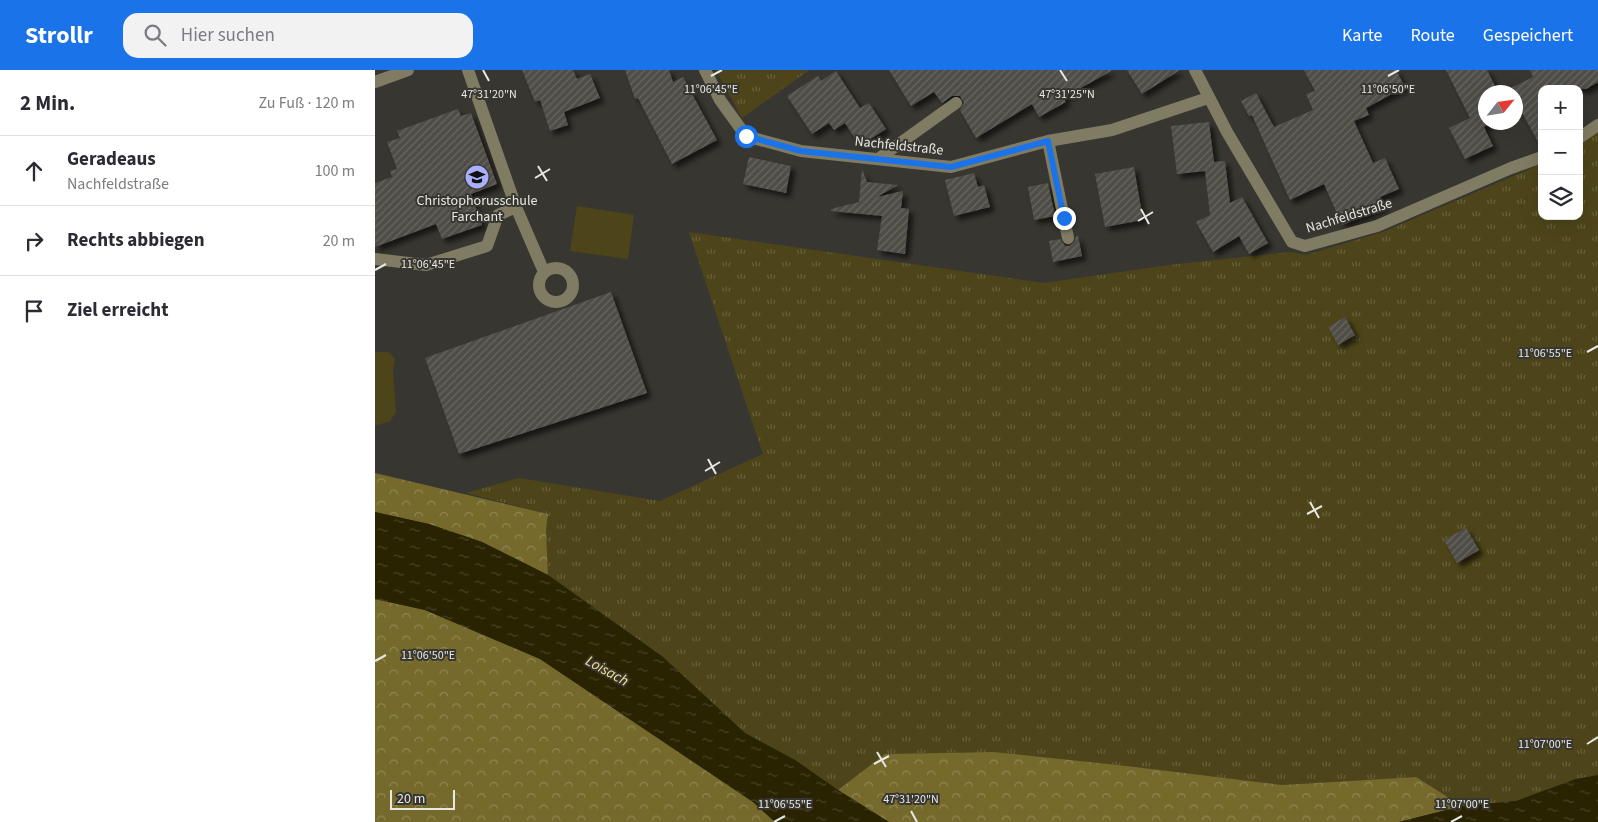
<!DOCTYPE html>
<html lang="de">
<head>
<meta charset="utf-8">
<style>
	:root { --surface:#fff; --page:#f2f2f3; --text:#2b2b33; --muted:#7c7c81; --line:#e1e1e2; --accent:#1a73e8 }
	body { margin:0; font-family:"Source Sans 3",sans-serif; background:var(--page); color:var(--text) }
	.controls { position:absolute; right:15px; top:15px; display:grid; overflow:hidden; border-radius:10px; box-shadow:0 5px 20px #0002 }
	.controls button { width:45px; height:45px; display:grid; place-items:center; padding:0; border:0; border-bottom:1px solid var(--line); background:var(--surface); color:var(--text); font:25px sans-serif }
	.compass { position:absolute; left:1103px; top:15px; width:45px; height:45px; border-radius:50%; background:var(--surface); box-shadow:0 5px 20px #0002; rotate:60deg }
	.scale { position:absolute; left:15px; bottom:12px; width:65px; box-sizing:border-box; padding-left:5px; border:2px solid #e8e8e3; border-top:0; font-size:14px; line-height:18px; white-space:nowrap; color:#e8e8e3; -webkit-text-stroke:4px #383630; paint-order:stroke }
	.stop { position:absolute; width:15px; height:15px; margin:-11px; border:4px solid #1a73e8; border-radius:50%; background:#fff }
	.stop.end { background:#1a73e8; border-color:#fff; box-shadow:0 1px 5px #0008 }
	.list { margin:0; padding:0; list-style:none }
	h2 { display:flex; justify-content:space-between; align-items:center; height:65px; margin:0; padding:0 20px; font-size:21px }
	h2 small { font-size:16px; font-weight:400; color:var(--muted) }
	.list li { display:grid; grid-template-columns:32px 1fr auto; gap:15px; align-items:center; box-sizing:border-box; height:70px; padding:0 20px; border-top:1px solid var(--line) }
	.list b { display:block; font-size:19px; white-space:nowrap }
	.list p { margin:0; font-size:16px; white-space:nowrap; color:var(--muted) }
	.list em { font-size:16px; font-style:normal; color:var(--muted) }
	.icon { flex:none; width:28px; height:28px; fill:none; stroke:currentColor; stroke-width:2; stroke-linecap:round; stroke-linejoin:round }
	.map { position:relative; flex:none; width:1223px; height:752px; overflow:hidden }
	header { display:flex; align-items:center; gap:30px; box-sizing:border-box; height:70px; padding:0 25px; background:var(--accent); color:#fff }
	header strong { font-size:24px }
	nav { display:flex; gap:28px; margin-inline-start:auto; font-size:18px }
	.search { width:350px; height:45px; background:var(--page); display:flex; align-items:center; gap:12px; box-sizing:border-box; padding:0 18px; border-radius:15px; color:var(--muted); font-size:19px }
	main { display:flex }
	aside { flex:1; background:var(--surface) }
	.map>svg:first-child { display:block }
</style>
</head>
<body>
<header>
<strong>Strollr</strong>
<div class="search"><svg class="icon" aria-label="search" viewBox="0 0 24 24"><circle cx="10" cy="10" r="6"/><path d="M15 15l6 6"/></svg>Hier suchen</div>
<nav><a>Karte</a><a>Route</a><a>Gespeichert</a></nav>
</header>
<main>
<aside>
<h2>2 Min.<small>Zu Fuß · 120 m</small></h2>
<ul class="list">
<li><svg class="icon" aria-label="ahead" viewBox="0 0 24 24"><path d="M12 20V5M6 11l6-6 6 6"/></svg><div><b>Geradeaus</b><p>Nachfeldstraße</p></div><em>100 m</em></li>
<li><svg class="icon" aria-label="right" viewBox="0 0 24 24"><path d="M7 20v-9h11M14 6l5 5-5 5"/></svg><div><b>Rechts abbiegen</b></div><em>20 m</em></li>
<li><svg class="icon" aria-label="arrive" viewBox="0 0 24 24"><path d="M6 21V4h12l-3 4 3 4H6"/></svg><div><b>Ziel erreicht</b></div></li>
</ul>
</aside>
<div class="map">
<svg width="1223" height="752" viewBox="0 0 1223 752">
	<defs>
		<pattern id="grass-tufts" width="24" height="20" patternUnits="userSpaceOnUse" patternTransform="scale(1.25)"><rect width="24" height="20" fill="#4d4519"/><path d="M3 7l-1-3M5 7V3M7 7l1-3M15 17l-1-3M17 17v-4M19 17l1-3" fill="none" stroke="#67603a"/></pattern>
		<pattern id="forest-crowns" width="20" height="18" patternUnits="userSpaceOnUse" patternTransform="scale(1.25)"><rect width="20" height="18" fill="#75692c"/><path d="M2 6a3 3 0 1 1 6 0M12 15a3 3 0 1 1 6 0" fill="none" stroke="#8f8655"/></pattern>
		<pattern id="water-ripples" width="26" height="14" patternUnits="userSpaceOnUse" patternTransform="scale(1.25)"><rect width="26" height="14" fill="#292302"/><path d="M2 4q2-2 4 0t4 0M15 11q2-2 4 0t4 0" fill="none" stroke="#484327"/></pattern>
		<pattern id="building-hatch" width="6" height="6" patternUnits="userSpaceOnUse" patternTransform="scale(1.25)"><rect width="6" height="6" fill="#4f4d46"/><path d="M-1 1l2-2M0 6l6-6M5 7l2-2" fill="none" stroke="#686761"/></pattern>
		<filter id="shadow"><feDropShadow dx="4.5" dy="4.5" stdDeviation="2.5" flood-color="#0009"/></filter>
	</defs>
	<rect width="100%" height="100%" fill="#383630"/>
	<!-- grass -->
	<path fill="url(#grass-tufts)" d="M 341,0 L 434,0 L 367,48 Z
		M 1223,62 L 1223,705 L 1201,709 L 1141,731 L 1087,736 L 1041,707 L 907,715 L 752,696 L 619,682 L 510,684 L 463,720 L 420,690 L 370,663 L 288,587 L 173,505 L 171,460 L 173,444 L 91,423 L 144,408 L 285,431 L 388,384 L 314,162 L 669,213 L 794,195 L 915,182 L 931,185 L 1008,162 L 1167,94 L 1167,146 L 1204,146 L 1204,76 Z"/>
	<!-- forest -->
	<path fill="url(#forest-crowns)" d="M 0,403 L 173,444 L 171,460 L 173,505 L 107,472 L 54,454 L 0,442 Z
		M 0,529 L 50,540 L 165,589 L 378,732 L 400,752 L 0,752 Z
		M 619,682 L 752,696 L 907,715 L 1041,707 L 1087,736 L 1024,752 L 514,752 L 463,720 L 510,684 Z"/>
	<!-- park -->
	<path fill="#4d4519" d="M 202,136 L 259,145 L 253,189 L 195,181 Z
		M 0,282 L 14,282 L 20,289 L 18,300 L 21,342 L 15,351 L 0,356 Z"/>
	<!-- water -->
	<path fill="url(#water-ripples)" d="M 0,442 L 54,454 L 107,472 L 173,505 L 288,587 L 370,663 L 420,690 L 463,720 L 514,752 L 400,752 L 378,732 L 165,589 L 50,540 L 0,529 Z
		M 1223,705 L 1223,752 L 1024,752 L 1087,736 L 1141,731 L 1201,709 Z"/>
	<!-- building -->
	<path fill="url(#building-hatch)" filter="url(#shadow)" d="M 147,0 L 198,0 L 202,9 L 215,4 L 225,28 L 189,42 L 193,55 L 175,61 L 165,30 L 160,32 Z
		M 250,0 L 294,0 L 298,12 L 308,7 L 342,70 L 297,94 L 263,28 L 260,29 Z
		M 514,0 L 738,0 L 688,28 L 691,32 L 664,47 L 657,34 L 601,68 L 585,40 L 589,33 L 585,26 L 577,26 L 567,33 L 559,22 L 536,36 Z
		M 752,0 L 805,0 L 767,24 Z
		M 929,0 L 1021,0 L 1030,17 L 991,38 L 994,45 L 979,51 L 998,93 L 1010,88 L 1024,119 L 1005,127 L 1009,137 L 967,155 L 949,114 L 915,130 L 877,45 L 874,46 L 866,31 L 881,23 L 899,57 L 938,40 L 931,24 L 940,21 Z
		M 1071,0 L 1112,0 L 1123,22 L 1110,22 L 1110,52 L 1118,52 L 1109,57 L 1118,76 L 1090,89 L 1074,58 L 1095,48 Z
		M 1155,0 L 1223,0 L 1223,12 L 1211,19 L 1167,19 L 1167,79 L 1145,39 L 1140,41 L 1140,22 L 1128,22 L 1158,7 Z
		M 461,1 L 485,38 L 494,33 L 511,59 L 485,76 L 470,53 L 459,60 L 454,53 L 437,64 L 412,26 L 443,6 L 446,11 Z
		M 83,39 L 86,46 L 96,43 L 122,114 L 96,124 L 107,155 L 67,169 L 61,154 L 0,177 L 0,113 L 17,107 L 15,101 L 22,99 L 12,72 L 25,68 L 22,61 Z
		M 834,52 L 839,92 L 850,91 L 855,133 L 867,127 L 893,173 L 874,184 L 864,166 L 838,182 L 821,152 L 835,145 L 830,101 L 802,104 L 796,56 Z
		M 374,87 L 416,96 L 411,123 L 368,114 Z
		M 759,97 L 768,150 L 730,157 L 720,104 Z
		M 487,99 L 492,112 L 523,115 L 502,127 L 528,121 L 526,138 L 534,139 L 530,184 L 502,180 L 507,146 L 456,141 L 456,139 L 484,132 Z
		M 599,103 L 603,117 L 609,115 L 615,137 L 579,146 L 570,110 Z
		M 673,113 L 680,146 L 659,150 L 653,117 Z
		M 701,166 L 703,166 L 707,186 L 678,192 L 674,171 L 685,169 L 690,176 L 695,176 L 700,171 Z
		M 236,222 L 272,323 L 84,384 L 50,288 Z
		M 970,247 L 980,265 L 963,275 L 953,257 Z
		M 1091,458 L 1104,480 L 1082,493 L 1069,470 Z"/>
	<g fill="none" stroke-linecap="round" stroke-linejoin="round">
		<!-- minor -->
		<path stroke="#807c63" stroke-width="12" d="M 93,0 L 141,137 L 169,202
			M 330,0 L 345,30 L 371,66 L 426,81 L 576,97 L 673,71 L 737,60 L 833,28
			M 820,0 L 852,62 L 917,172 L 930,176 L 1002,156 L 1136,98 L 1167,87
			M 0,12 L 33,0
			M 1204,68 L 1223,55
			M 673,71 L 693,168
			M 503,89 L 581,33
			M 0,189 L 51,195 L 112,176 L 123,145 L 141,137
			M164 215a17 17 0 1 1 34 0a17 17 0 1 1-34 0Z"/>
	</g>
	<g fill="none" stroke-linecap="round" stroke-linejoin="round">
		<!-- route -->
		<path stroke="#1a73e8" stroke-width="6" d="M 371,66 L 426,81 L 576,97 L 673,71 L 689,148"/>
	</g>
	<!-- ticks -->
	<path fill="none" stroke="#e8e8e3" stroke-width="2" d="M 108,0 L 114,11M 685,0 L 692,11M 336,6 L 347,0M 1013,6 L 1024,0M 163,96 L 172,111M 160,108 L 175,99M 766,139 L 774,154M 763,151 L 778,142M 0,200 L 11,194M 1212,282 L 1223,276M 333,389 L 341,404M 330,401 L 345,392M 935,432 L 944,448M 932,444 L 947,436M 0,591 L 11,585M 1212,674 L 1223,667M 502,682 L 511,697M 499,694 L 514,686M 536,741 L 542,752M 399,752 L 410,746M 1076,752 L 1087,746"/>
	<!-- icons -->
	<defs>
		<symbol id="school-disc" viewBox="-11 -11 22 22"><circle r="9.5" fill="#a8b0fc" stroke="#383630"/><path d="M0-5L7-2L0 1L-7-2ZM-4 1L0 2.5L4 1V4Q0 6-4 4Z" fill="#111"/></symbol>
	</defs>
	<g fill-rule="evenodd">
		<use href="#school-disc" x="88" y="93" width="28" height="28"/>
	</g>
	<g text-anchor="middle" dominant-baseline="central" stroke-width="4" stroke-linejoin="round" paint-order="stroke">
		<!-- street labels -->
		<g font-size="14" fill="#e8e8e3" stroke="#383630">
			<text transform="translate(524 76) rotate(6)">Nachfeldstraße</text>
			<text transform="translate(974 146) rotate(-17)">Nachfeldstraße</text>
		</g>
		<!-- poi labels -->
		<g font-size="14" fill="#e8e8e3" stroke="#383630">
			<text x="102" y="131">Christophorusschule<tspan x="102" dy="16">Farchant</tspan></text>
		</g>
		<!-- water labels -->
		<g font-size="15" font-style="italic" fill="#f3e187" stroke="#383630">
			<text transform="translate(232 601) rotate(29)">Loisach</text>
		</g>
	</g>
	<g font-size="12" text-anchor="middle" fill="#e8e8e3" stroke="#383630" stroke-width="4" stroke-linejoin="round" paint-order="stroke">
		<text x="336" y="23">11°06'45"E</text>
		<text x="1013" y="23">11°06'50"E</text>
		<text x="114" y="28">47°31'20"N</text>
		<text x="692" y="28">47°31'25"N</text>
		<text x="53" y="198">11°06'45"E</text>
		<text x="1170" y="287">11°06'55"E</text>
		<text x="53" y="589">11°06'50"E</text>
		<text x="1170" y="678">11°07'00"E</text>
		<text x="536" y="733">47°31'20"N</text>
		<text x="410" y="738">11°06'55"E</text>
		<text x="1087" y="738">11°07'00"E</text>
	</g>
</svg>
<div class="controls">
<button>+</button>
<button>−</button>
<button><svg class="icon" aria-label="layers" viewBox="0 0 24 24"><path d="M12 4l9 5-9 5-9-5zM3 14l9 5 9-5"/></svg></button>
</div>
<svg class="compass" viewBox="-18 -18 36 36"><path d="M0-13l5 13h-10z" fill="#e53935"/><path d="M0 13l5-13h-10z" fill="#7c7c81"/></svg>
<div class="scale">20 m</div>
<div class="stop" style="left:371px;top:66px"></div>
<div class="stop end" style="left:689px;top:148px"></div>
</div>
</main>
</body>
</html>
